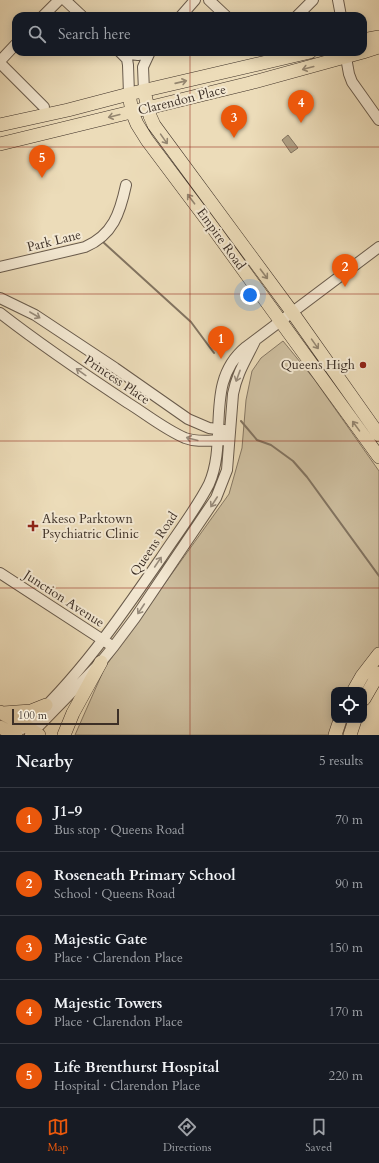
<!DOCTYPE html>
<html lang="en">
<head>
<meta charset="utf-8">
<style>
	:root { --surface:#171b24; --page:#20242c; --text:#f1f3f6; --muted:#9ea1a6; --line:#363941; --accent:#ea580c }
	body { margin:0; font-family:Cardo,serif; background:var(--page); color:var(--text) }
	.controls { position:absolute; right:12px; bottom:12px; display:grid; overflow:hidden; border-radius:8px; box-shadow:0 2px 10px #0003 }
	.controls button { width:36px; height:36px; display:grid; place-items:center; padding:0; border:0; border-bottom:1px solid var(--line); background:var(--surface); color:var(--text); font:20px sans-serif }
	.scale { position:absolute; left:12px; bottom:10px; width:107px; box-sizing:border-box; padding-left:4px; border:2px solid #3d3027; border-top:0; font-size:11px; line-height:14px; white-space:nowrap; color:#3d3027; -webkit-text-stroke:3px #f3e8d2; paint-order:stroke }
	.you { position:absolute; left:250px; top:295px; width:14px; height:14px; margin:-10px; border:3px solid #fff; border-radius:50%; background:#1a73e8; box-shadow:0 0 0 6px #1a73e833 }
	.badge { display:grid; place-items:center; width:26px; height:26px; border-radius:50%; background:var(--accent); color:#fff; font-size:13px; font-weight:700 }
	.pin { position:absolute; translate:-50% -33px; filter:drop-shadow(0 1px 2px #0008) }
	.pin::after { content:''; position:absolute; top:21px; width:14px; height:12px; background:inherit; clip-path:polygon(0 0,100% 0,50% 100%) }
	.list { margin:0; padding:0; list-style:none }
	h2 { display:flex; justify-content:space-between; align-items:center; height:52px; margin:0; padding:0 16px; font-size:17px }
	h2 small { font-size:13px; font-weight:400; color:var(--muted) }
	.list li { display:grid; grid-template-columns:26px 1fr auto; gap:12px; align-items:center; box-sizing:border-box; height:64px; padding:0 16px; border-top:1px solid var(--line) }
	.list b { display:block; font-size:15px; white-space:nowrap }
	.list p { margin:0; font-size:13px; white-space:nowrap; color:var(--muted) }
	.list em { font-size:13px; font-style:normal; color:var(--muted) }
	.icon { flex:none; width:22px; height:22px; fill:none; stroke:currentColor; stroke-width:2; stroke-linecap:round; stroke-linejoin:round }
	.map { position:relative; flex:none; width:379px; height:735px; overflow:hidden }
	.search { position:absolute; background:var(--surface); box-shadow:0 2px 10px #0003; left:12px; right:12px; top:12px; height:44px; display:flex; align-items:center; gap:10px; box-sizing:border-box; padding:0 14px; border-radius:12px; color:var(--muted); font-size:15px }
	.sheet { height:372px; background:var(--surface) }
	nav { display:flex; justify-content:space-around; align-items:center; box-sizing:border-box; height:56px; border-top:1px solid var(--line); background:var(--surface); font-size:11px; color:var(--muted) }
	nav a { display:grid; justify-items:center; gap:2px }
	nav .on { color:var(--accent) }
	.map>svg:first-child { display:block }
</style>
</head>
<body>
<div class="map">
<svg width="379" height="735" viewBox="0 0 379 735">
	<rect width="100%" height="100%" fill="#ecdcb9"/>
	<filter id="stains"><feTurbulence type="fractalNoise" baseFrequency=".005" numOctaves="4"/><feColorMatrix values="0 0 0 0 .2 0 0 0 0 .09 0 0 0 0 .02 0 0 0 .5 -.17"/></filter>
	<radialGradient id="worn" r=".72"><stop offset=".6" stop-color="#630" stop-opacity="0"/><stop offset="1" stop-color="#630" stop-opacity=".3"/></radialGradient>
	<!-- green -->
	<path fill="#cebfa0" stroke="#867864" d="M 283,341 L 314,379 L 379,471 L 379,648 L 351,690 L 334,690 L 334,720 L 330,735 L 75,735 L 105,667 L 229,494 L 242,448 L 246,400 L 252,371 L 261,358 Z"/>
	<!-- water -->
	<path fill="#b0a287" stroke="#827461" d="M 288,135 L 298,148 L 291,153 L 282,140 Z"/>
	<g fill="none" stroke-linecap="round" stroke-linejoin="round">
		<!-- stream -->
		<path stroke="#827461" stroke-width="2" d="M 103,242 L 191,322 L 214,353
			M 241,421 L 257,440 L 271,445 L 293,461 L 307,477 L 379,576"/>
		<defs>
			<path id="minor" d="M 65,0 L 82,16
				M 209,0 L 226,16
				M 338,0 L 341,16
				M 43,16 L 59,0
				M 181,16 L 195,0
				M 297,16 L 313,0
				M 120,52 L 127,59 L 128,65 L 129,94
				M 345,52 L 349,74 L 352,82 L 379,120
				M 121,53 L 138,55 L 149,53
				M 0,61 L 16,44
				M 0,63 L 44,107
				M 144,91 L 143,67 L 150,52
				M 0,267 L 85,247 C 113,235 120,213 126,185
				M 0,298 L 35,315 L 115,368 L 188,419 L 209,428 L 224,430
				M 0,313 C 41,345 84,374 128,403 C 146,414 164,429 185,438 C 198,443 210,440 224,440
				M 0,573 L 109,644
				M 22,729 C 77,680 119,619 161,558 C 176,535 197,508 209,484 C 229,439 203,382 246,347 L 379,247
				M 30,735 L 101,662 L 114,646 L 135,618 L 216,498 L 227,470 L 233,394 C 237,373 246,360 255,341"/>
			<path id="major" d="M 363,40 L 379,37
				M 363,52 L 379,47
				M 144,91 L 150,116 L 154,125 L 292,312 L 379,435
				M 129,94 L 132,112 L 137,124 L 147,140 L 213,228 L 379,457
				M 0,125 L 68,110 L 129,94 L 310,52
				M 0,144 L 250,83 L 363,52
				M 354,690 L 362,676 L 379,654
				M 364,699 L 379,673
				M 0,712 L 26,726 L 39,735
				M 3,713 L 31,711 L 46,705
				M 0,727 L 16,735
				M 64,735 L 73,713 L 101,662
				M 335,735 L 340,720
				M 350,735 L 355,720"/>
		</defs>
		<!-- minor casing -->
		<use href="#minor" stroke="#695b4c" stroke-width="12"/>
		<!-- major casing -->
		<use href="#major" stroke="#3d3027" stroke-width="14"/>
		<!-- minor -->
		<use href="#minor" stroke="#f3e8d2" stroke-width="10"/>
		<!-- major -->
		<use href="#major" stroke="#ecdcb9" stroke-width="13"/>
	</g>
	<!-- one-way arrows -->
	<defs><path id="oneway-shaft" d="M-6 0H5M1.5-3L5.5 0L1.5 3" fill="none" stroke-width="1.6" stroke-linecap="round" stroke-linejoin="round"/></defs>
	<g stroke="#948670">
		<use href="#oneway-shaft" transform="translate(308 68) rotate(165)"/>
		<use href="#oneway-shaft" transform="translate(181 82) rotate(-13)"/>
		<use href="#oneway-shaft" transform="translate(114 116) rotate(166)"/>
		<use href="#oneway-shaft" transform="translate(164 139) rotate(55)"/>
		<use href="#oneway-shaft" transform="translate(191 199) rotate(-127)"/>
		<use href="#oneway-shaft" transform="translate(264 274) rotate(53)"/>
		<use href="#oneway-shaft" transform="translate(315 344) rotate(55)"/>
		<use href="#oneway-shaft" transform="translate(356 426) rotate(-126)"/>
	</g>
	<g stroke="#988c7c">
		<use href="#oneway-shaft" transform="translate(35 315) rotate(30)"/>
		<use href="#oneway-shaft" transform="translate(81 372) rotate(-144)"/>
		<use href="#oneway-shaft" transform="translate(238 376) rotate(110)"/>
		<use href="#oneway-shaft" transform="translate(192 439) rotate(-165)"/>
		<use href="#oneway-shaft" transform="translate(214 502) rotate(123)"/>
		<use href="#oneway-shaft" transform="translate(158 562) rotate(-56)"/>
		<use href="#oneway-shaft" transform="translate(141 609) rotate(124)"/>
	</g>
	<!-- grid -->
	<path fill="none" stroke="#8f2418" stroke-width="1" stroke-opacity="0.55" d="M 190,0 L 190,16M 190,52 L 190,735M 0,147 L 379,147M 0,294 L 379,294M 0,441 L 379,441M 0,588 L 379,588"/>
	<!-- markers -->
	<g fill="#8f2418" stroke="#f3e8d2" stroke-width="1.5">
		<circle cx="363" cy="365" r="4"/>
		<path d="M31 520h4v4h4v4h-4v4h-4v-4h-4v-4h4z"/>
	</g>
	<g text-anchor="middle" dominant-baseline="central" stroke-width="4" stroke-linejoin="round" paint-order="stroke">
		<!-- street labels -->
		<g font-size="13" fill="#3d3027" stroke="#f3e8d2">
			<text transform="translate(182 100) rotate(-14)">Clarendon Place</text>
			<text transform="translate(221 239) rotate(54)">Empire Road</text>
			<text transform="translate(54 241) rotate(-14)">Park Lane</text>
			<text transform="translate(117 380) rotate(34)">Princess Place</text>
			<text transform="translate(154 544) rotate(-56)">Queens Road</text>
			<text transform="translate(64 599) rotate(33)">Junction Avenue</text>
		</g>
		<!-- poi labels -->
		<g font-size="13" fill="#3d3027" stroke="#f3e8d2" text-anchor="end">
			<text x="355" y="365">Queens High</text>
			<text x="42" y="519" text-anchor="start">Akeso Parktown<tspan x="42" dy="15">Psychiatric Clinic</tspan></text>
		</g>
	</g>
	<rect width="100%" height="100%" filter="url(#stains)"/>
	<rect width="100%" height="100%" fill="url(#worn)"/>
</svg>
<div class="controls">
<button><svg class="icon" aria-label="locate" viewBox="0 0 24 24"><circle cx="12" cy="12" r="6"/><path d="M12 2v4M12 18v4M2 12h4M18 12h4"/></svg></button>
</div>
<div class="scale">100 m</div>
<div class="you"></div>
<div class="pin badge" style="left:221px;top:359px">1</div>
<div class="pin badge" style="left:345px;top:287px">2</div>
<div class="pin badge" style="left:234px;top:138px">3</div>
<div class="pin badge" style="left:301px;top:123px">4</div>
<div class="pin badge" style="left:42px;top:178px">5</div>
<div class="search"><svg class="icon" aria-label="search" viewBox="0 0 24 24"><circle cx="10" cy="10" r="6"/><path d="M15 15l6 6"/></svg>Search here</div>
</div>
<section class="sheet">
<h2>Nearby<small>5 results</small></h2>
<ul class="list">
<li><span class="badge">1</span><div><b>J1-9</b><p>Bus stop · Queens Road</p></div><em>70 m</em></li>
<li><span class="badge">2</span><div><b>Roseneath Primary School</b><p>School · Queens Road</p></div><em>90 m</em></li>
<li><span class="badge">3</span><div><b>Majestic Gate</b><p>Place · Clarendon Place</p></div><em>150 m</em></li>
<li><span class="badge">4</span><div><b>Majestic Towers</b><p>Place · Clarendon Place</p></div><em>170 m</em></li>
<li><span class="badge">5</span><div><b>Life Brenthurst Hospital</b><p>Hospital · Clarendon Place</p></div><em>220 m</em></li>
</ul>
</section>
<nav>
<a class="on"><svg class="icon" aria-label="map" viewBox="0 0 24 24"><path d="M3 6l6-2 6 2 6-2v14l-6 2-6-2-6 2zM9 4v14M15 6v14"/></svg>Map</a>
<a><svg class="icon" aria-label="directions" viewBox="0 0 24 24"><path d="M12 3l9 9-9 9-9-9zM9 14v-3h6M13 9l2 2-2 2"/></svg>Directions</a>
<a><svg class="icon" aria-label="saved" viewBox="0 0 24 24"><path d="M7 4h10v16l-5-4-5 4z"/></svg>Saved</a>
</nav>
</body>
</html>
